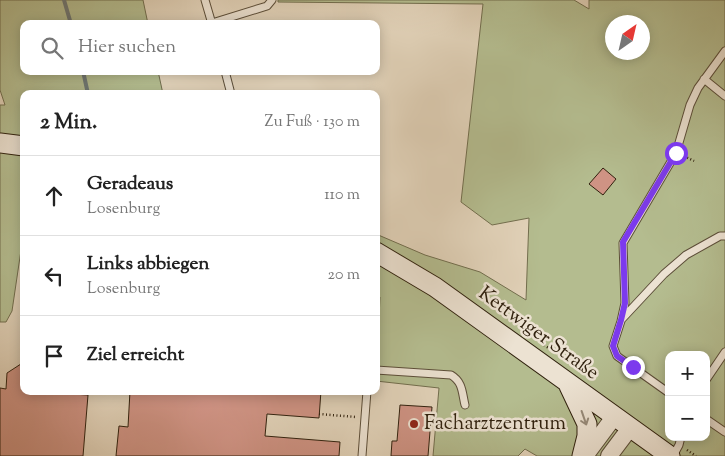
<!DOCTYPE html>
<html lang="de">
<head>
<meta charset="utf-8">
<style>
	:root { --surface:#fff; --page:#f6f6f6; --text:#222; --muted:#767676; --line:#e0e0e0 }
	body { margin:0; font-family:"Sorts Mill Goudy",serif; background:var(--page); color:var(--text) }
	.controls { position:absolute; right:15px; bottom:15px; display:grid; overflow:hidden; border-radius:10px; box-shadow:0 2px 12px #0003 }
	.controls button { width:45px; height:45px; display:grid; place-items:center; padding:0; border:0; border-bottom:1px solid var(--line); background:var(--surface); color:var(--text); font:25px sans-serif }
	.compass { position:absolute; left:605px; top:15px; width:45px; height:45px; border-radius:50%; background:var(--surface); box-shadow:0 2px 12px #0003; rotate:34deg }
	.stop { position:absolute; width:15px; height:15px; margin:-11px; border:4px solid #7c3aed; border-radius:50%; background:#fff }
	.stop.end { background:#7c3aed; border-color:#fff; box-shadow:0 1px 5px #0008 }
	.list { margin:0; padding:0; list-style:none }
	h2 { display:flex; justify-content:space-between; align-items:center; height:65px; margin:0; padding:0 20px; font-size:21px }
	h2 small { font-size:16px; font-weight:400; color:var(--muted) }
	.list li { display:grid; grid-template-columns:32px 1fr auto; gap:15px; align-items:center; box-sizing:border-box; height:80px; padding:0 20px; border-top:1px solid var(--line) }
	.list b { display:block; font-size:19px; white-space:nowrap }
	.list p { margin:0; font-size:16px; white-space:nowrap; color:var(--muted) }
	.list em { font-size:16px; font-style:normal; color:var(--muted) }
	.icon { flex:none; width:28px; height:28px; fill:none; stroke:currentColor; stroke-width:2; stroke-linecap:round; stroke-linejoin:round }
	.map { position:relative; flex:none; width:725px; height:456px; overflow:hidden }
	.search { position:absolute; background:var(--surface); box-shadow:0 2px 12px #0003; left:20px; top:20px; width:360px; height:55px; display:flex; align-items:center; gap:12px; box-sizing:border-box; padding:0 18px; border-radius:10px; color:var(--muted); font-size:19px }
	.panel { position:absolute; background:var(--surface); box-shadow:0 2px 12px #0003; left:20px; top:90px; width:360px; height:305px; border-radius:10px }
	.map>svg:first-child { display:block }
</style>
</head>
<body>
<div class="map">
<svg width="725" height="456" viewBox="0 0 725 456">
	<rect width="100%" height="100%" fill="#e2d3ba"/>
	<filter id="stains"><feTurbulence type="fractalNoise" baseFrequency=".004" numOctaves="4"/><feColorMatrix values="0 0 0 0 .2 0 0 0 0 .09 0 0 0 0 .02 0 0 0 .5 -.17"/></filter>
	<radialGradient id="worn" r=".72"><stop offset=".6" stop-color="#630" stop-opacity="0"/><stop offset="1" stop-color="#630" stop-opacity=".3"/></radialGradient>
	<!-- green -->
	<path fill="#b4bc8f" stroke="#726e4e" fill-rule="evenodd" d="M 0,0 L 143,0 L 148,24 L 24,24 L 24,71 L 158,71 L 163,94 L 24,94 L 24,230 L 12,311 L 6,322 L 0,322 L 0,105 L 5,105 L 0,90 Z
		M 278,0 L 574,0 L 589,9 L 589,0 L 725,0 L 725,456 L 537,456 L 525,449 L 518,456 L 433,456 L 439,388 L 376,381 L 380,297 L 376,294 L 376,234 L 425,255 L 480,272 L 526,300 L 529,218 L 492,225 L 461,202 L 483,4 L 278,2 ZM 612,22 L 642,22 L 642,52 L 612,52 ZM 669,355 L 706,355 L 706,437 L 669,437 Z"/>
	<g fill="none" stroke-linecap="round" stroke-linejoin="round">
		<!-- stream -->
		<path stroke="#707976" stroke-width="4" d="M 64,0 L 71,24
			M 83,71 L 88,94"/>
	</g>
	<!-- building -->
	<path fill="#cf9384" stroke="#30210e" d="M 603,168 L 616,179 L 603,195 L 589,184 Z
		M 24,362 L 22,390 L 24,391 L 88,395 L 83,456 L 0,456 L 0,388 L 6,389 L 7,373 Z
		M 130,391 L 321,391 L 319,418 L 267,414 L 265,436 L 340,442 L 339,456 L 116,456 L 119,426 L 128,427 Z
		M 400,405 L 432,407 L 428,456 L 391,456 L 392,441 L 397,441 Z"/>
	<g fill="none" stroke-linecap="round" stroke-linejoin="round">
		<defs>
			<path id="service" d="M 205,0 L 212,24
				M 212,23 L 267,6 L 272,0
				M 225,71 L 231,94
				M 704,79 L 725,96
				M 622,319 L 664,274 L 686,255 L 720,236 L 725,236
				M 376,370 L 451,375 C 463,382 462,393 465,405
				M 706,380 L 725,352
				M 669,393 L 617,356 L 613,346 L 621,321 L 625,303 L 623,243 L 676,153 L 690,105 L 698,88 L 725,51
				M 706,419 L 725,432
				M 362,456 L 367,391
				M 673,456 L 679,445 L 681,437"/>
			<path id="tertiary" d="M 585,456 L 614,417
				M 609,456 L 630,428"/>
			<path id="secondary" d="M 0,143 L 24,146
				M 376,252 L 435,287 L 670,456
				M 569,386 L 587,424 L 587,436 L 582,456"/>
		</defs>
		<!-- service casing -->
		<use href="#service" stroke="#5c4e39" stroke-width="9"/>
		<!-- tertiary casing -->
		<use href="#tertiary" stroke="#5c4e39" stroke-width="18"/>
		<!-- secondary casing -->
		<use href="#secondary" stroke="#30210e" stroke-width="21"/>
		<!-- path -->
		<path stroke="#30210e" stroke-width="2.5" stroke-dasharray="1 2.5" stroke-linecap="butt" d="M 684,156 L 694,161
			M 544,345 L 570,362 L 590,378
			M 319,414 L 356,417
			M 687,450 L 696,456"/>
		<!-- service -->
		<use href="#service" stroke="#ece2d2" stroke-width="7"/>
		<!-- tertiary -->
		<use href="#tertiary" stroke="#ece2d2" stroke-width="16"/>
		<!-- secondary -->
		<use href="#secondary" stroke="#ece2d2" stroke-width="19"/>
	</g>
	<!-- one-way arrows -->
	<defs><path id="oneway-shaft" d="M-6 0H5M1.5-3L5.5 0L1.5 3" fill="none" stroke-width="1.6" stroke-linecap="round" stroke-linejoin="round" transform="scale(1.25)"/></defs>
	<use stroke="#978b7a" href="#oneway-shaft" transform="translate(584 418) rotate(71)"/>
	<g fill="none" stroke-linecap="round" stroke-linejoin="round">
		<!-- route -->
		<path stroke="#7c3aed" stroke-width="6" d="M 633,367 L 617,356 L 613,346 L 621,320 L 625,303 L 623,242 L 676,153"/>
	</g>
	<!-- markers -->
	<circle fill="#8f2418" stroke="#ece2d2" stroke-width="2" cx="414" cy="424" r="5"/>
	<g text-anchor="middle" dominant-baseline="central" stroke-width="5" stroke-linejoin="round" paint-order="stroke">
		<!-- street labels -->
		<g font-size="20" fill="#30210e" stroke="#ece2d2">
			<text transform="translate(538 334) rotate(36)">Kettwiger Straße</text>
		</g>
		<!-- poi labels -->
		<g font-size="20" fill="#30210e" stroke="#ece2d2" text-anchor="start">
			<text x="424" y="424">Facharztzentrum</text>
		</g>
	</g>
	<rect width="100%" height="100%" filter="url(#stains)"/>
	<rect width="100%" height="100%" fill="url(#worn)"/>
</svg>
<div class="controls">
<button>+</button>
<button>−</button>
</div>
<svg class="compass" viewBox="-18 -18 36 36"><path d="M0-13l5 13h-10z" fill="#e53935"/><path d="M0 13l5-13h-10z" fill="#767676"/></svg>
<div class="stop" style="left:676px;top:153px"></div>
<div class="stop end" style="left:633px;top:367px"></div>
<div class="search"><svg class="icon" aria-label="search" viewBox="0 0 24 24"><circle cx="10" cy="10" r="6"/><path d="M15 15l6 6"/></svg>Hier suchen</div>
<section class="panel">
<h2>2 Min.<small>Zu Fuß · 130 m</small></h2>
<ul class="list">
<li><svg class="icon" aria-label="ahead" viewBox="0 0 24 24"><path d="M12 20V5M6 11l6-6 6 6"/></svg><div><b>Geradeaus</b><p>Losenburg</p></div><em>110 m</em></li>
<li><svg class="icon" aria-label="left" viewBox="0 0 24 24"><path d="M17 20v-9H6M10 6l-5 5 5 5"/></svg><div><b>Links abbiegen</b><p>Losenburg</p></div><em>20 m</em></li>
<li><svg class="icon" aria-label="arrive" viewBox="0 0 24 24"><path d="M6 21V4h12l-3 4 3 4H6"/></svg><div><b>Ziel erreicht</b></div></li>
</ul>
</section>
</div>
</body>
</html>
